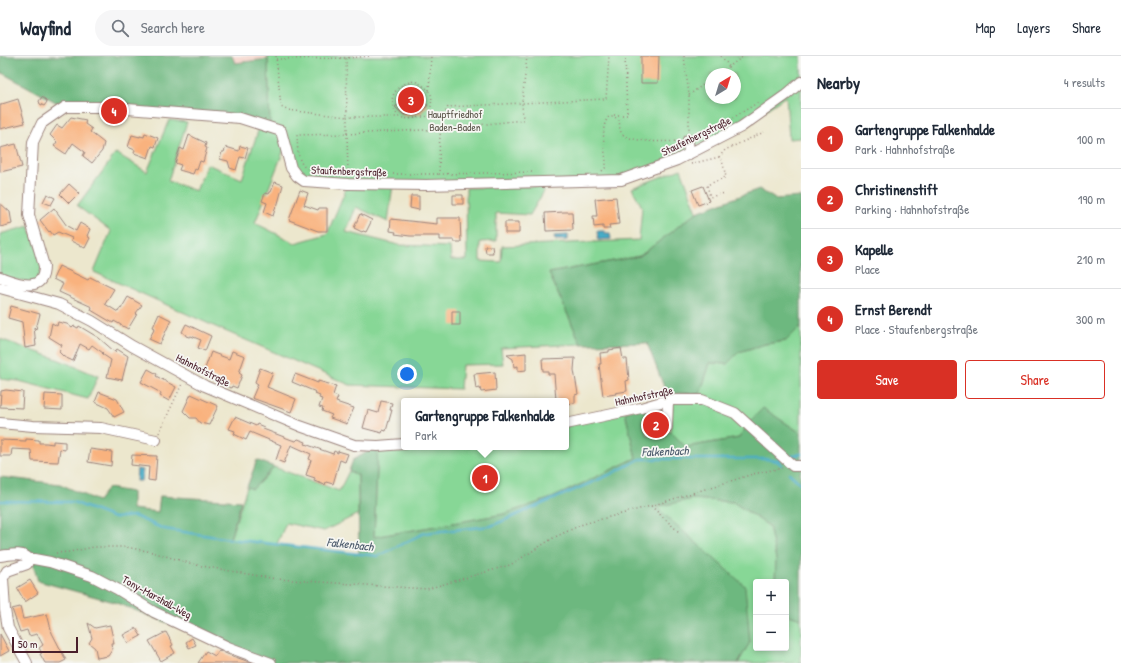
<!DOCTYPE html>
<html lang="en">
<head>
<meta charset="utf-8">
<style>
	:root { --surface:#fff; --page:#f6f6f7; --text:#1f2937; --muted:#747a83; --line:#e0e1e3; --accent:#d93025 }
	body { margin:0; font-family:"Patrick Hand",sans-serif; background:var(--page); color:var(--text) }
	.controls { position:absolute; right:12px; bottom:12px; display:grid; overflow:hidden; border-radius:4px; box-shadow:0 2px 6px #0003 }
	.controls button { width:36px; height:36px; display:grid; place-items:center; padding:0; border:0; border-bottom:1px solid var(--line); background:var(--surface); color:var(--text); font:20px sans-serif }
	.compass { position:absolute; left:705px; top:12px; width:36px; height:36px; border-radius:50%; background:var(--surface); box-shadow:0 2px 6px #0003; rotate:38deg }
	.scale { position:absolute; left:12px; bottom:10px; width:66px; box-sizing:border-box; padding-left:4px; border:2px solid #4a1f2b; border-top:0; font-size:11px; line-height:14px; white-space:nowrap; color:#4a1f2b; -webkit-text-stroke:3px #f6f6f2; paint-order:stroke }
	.you { position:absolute; left:407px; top:318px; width:14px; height:14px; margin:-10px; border:3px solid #fff; border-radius:50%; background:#1a73e8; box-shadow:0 0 0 6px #1a73e833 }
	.badge { display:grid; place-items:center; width:26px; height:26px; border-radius:50%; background:var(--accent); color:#fff; font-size:13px; font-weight:700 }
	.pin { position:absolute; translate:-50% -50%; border:2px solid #fff; box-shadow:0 1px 4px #0006 }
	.popup { position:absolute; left:401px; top:342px; width:168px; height:52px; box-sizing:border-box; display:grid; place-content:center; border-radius:4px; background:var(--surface); filter:drop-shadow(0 1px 3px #0005); font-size:13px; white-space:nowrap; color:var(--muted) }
	.popup b { font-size:15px; color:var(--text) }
	.popup::after { content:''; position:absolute; left:50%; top:100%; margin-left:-8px; border:8px solid transparent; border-top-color:var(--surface) }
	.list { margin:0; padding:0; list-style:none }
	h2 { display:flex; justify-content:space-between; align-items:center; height:52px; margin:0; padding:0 16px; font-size:17px }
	h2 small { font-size:13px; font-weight:400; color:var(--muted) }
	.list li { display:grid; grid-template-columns:26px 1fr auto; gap:12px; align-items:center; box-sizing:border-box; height:60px; padding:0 16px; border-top:1px solid var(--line) }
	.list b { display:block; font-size:15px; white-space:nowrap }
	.list p { margin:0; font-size:13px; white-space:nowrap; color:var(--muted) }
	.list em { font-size:13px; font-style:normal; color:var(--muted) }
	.actions { display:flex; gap:8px; padding:12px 16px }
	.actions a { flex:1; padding:9px 0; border:1px solid var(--accent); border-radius:4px; text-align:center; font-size:14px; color:var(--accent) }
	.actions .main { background:var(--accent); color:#fff }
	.icon { flex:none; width:22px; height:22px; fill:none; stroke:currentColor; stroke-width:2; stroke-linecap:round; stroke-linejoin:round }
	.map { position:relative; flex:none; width:801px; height:607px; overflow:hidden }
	header { display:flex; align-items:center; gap:24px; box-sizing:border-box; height:56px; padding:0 20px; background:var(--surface); border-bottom:1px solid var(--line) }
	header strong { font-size:19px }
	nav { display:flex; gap:22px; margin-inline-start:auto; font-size:14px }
	.search { width:280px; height:36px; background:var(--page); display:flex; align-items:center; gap:10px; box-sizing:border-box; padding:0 14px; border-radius:22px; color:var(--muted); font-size:15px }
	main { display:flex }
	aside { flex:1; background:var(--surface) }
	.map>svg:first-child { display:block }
</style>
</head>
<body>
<header>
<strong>Wayfind</strong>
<div class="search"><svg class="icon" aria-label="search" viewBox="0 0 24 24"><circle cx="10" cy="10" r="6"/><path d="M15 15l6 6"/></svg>Search here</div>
<nav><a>Map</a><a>Layers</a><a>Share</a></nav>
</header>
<main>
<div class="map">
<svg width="801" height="607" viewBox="0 0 801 607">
	<rect width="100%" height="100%" fill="#f6f6f2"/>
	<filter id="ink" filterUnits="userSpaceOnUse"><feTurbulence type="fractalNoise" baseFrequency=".025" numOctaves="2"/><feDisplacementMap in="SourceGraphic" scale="8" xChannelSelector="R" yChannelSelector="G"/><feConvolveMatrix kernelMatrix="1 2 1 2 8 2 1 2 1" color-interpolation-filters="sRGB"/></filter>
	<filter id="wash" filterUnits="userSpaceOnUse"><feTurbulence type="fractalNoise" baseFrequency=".012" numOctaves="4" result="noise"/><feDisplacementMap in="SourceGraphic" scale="16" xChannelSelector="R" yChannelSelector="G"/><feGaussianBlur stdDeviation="0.9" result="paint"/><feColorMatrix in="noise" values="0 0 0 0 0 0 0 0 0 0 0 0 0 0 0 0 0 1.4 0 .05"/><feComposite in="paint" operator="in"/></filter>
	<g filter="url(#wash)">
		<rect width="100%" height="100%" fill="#ece7cd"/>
		<!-- built -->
		<path fill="#f7d1c7" d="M 232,0 L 268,0 L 268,3 L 235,7 Z"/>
		<!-- green -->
		<path fill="#87d796" stroke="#687b60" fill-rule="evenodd" d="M 268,0 L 801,0 L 801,82 L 789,83 L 786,40 L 741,71 L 621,124 L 393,128 L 388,166 L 356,151 L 346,176 L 399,189 L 450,191 L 451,204 L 467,204 L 466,132 L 542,130 L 544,135 L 530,159 L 496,157 L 496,185 L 480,186 L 480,205 L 501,206 L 502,190 L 639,184 L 642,151 L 632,132 L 681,113 L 697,156 L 640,200 L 549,217 L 581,288 L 501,292 L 503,308 L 462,309 L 460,333 L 350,329 L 218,272 L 94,216 L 111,175 L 77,150 L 116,97 L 147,116 L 169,64 L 187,66 L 168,125 L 196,135 L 207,108 L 242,123 L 260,69 L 270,72 ZM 711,18 L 735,18 L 735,42 L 711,42 ZM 285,91 L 297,120 L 348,128 L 327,178 L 295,187 L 255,167 Z
			M 29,170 L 44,210 L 36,227 L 0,221 L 0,178 Z
			M 801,272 L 801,377 L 763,353 L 751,364 L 739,382 L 686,391 L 670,375 L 672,350 L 668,344 L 666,336 L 700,338 L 710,307 L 727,308 L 739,296 L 765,288 L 786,285 L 798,273 Z
			M 0,283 L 57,303 L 98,320 L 88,343 L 19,325 L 0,323 Z
			M 625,356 L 636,402 L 552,442 L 504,458 L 374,481 L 378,390 L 566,391 L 566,368 Z
			M 274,411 L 339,435 L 349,415 L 358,419 L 358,458 L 324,475 L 286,467 L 277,488 L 230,483 L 247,431 L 253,433 Z
			M 692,443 L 733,446 L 769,470 L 776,503 L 775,526 L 756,526 L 756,592 L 786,592 L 786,558 L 801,563 L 801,607 L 738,607 L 750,586 L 691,484 L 656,451 Z"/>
		<!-- forest -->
		<path fill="#6db87f" stroke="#5c6c55" d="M 0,0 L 232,0 L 235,7 L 268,3 L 270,72 L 240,62 L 65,51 L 2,17 L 0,17 Z
			M 759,133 L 775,143 L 801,141 L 801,272 L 798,273 L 786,285 L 765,288 L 739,296 L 727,308 L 710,307 L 700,338 L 666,336 L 647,287 L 581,288 L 549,217 L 640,200 L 697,156 Z
			M 660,347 L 662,361 L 643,365 L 647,379 L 670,375 L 686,391 L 739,382 L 751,364 L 763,352 L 801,377 L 801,415 L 800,417 L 801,419 L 801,563 L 786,558 L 786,526 L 775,526 L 776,503 L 769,470 L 733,446 L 692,443 L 656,451 L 745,530 L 750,586 L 738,607 L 270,607 L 114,546 L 38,525 L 31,502 L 0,498 L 0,421 L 60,428 L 98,445 L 108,432 L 132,436 L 132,453 L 158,456 L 160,440 L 241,445 L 230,483 L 359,498 L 358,419 L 349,415 L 353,404 L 378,390 L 374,481 L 504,458 L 552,442 L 636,402 L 625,356 Z
			M 257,404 L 274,411 L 253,433 L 247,431 Z"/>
		<!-- water -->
		<path fill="#46acc6" stroke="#486678" d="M 597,175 L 604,175 L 605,177 L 610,177 L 611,183 L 598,184 Z
			M 568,179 L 568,184 L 555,184 L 554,180 Z
			M 137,413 L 143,414 L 141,425 L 136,425 Z"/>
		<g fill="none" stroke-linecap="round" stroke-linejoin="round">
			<!-- stream -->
			<path stroke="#46acc6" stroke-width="2.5" d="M 792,400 L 801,398
				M 777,405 L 782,409
				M 789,417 L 801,428
				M 0,445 L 73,446 L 114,462 L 134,460 L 164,473 L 230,483 L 378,500 L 424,477 L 491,470 L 609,419 L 640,403 L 766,403 L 777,405 L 780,404"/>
		</g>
		<g id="blocks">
			<!-- building -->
			<path fill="#f9b27e" d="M 641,0 L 659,0 L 658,27 L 641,27 Z
				M 408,29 L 416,30 L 421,35 L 422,45 L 428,49 L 420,58 L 404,59 L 395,51 L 400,47 L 401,38 L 399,36 Z
				M 42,41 L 46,44 L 47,46 L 44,50 L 40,48 L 39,45 Z
				M 18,43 L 25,67 L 0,73 L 0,49 L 2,49 L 2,48 Z
				M 71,61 L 86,64 L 85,68 L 92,73 L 90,76 L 104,87 L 102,95 L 92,107 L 83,100 L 85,96 L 73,87 L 66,98 L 54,90 L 57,86 L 50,79 L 57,69 L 62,72 Z
				M 145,77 L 158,82 L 155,91 L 152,90 L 148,102 L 134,97 L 135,94 L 128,91 L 132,79 L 140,81 L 140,80 L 144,81 Z
				M 189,79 L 206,87 L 205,91 L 207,92 L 203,106 L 200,105 L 197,114 L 195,113 L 193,118 L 179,114 L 181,109 L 175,107 L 180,92 L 184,94 Z
				M 16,88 L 22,111 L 0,116 L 0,92 Z
				M 240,90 L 248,92 L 245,102 L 240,101 L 236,114 L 230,112 L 228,105 L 220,103 L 222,96 L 224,96 L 226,91 L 239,95 Z
				M 275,126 L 283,129 L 277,151 L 276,150 L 273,160 L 264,156 L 267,147 L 262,145 L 265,137 L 269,138 L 270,136 L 271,136 Z
				M 69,128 L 79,137 L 69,147 L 60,138 Z
				M 703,130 L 709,145 L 698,149 L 692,134 Z
				M 300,134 L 308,137 L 304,149 L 318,154 L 319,152 L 327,152 L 327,175 L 318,175 L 289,164 Z
				M 47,138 L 55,142 L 51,149 L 43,146 Z
				M 453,139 L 463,139 L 463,148 L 453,148 Z
				M 411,140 L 419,140 L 419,154 L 410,152 Z
				M 616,141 L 619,168 L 609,169 L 610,173 L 603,173 L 603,170 L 594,171 L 593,160 L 597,160 L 595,143 Z
				M 0,147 L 10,156 L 12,168 L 0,171 Z
				M 54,152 L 67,170 L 76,175 L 80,167 L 90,173 L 87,180 L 90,182 L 85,192 L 71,185 L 72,182 L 58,176 L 53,179 L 50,175 L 49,176 L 40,164 Z
				M 564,156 L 572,156 L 573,174 L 546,175 L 545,157 Z
				M 360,158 L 372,164 L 366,176 L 363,175 L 362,176 L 354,172 Z
				M 437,162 L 460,162 L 461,186 L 454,186 L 454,184 L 440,184 L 440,180 L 410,180 L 395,178 L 396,176 L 390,175 L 391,163 L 437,168 Z
				M 505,166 L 519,166 L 519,177 L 505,177 Z
				M 485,190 L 492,190 L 493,197 L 486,197 Z
				M 59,210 L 88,224 L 90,221 L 114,233 L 105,248 L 118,256 L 120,252 L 121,253 L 128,241 L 142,249 L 136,257 L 137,258 L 128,273 L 114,265 L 113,267 L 91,254 L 92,251 L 59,236 L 63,228 L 53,223 Z
				M 11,250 L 40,258 L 36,273 L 34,271 L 36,290 L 25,292 L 22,266 L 8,262 Z
				M 452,255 L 460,255 L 460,269 L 452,269 Z
				M 159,258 L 171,264 L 160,288 L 149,283 L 155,272 L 153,271 Z
				M 58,266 L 67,268 L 72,272 L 74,270 L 78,272 L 79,270 L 99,282 L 115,296 L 117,293 L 128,300 L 122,324 L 107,321 L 111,304 L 102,298 L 103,297 L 92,289 L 89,293 L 80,288 L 73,305 L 64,301 L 59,296 L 62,289 L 49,281 L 52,267 L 57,270 Z
				M 186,268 L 211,280 L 205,295 L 198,292 L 201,284 L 191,280 L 189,281 L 186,280 L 185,278 L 182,276 Z
				M 621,292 L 623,303 L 627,303 L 629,324 L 626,325 L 627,335 L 615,337 L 616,338 L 603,340 L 599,308 L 601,308 L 600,297 L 609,296 L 609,294 Z
				M 232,295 L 245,300 L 239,317 L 242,319 L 237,332 L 232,330 L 231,332 L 221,328 L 223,325 L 203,318 L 211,296 L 229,303 Z
				M 526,297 L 526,314 L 518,315 L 518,310 L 514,311 L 513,303 L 507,299 Z
				M 575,302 L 574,314 L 578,338 L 575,339 L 575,347 L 566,348 L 566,345 L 556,344 L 554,318 L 548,318 L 548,315 L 543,315 L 542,303 Z
				M 260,312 L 273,317 L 267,331 L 296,343 L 291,356 L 252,342 L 258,328 L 255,326 Z
				M 148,313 L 157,318 L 156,320 L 176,331 L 169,345 L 160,340 L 161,337 L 141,326 Z
				M 495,316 L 496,334 L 481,336 L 480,332 L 476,333 L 474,318 Z
				M 295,318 L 318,327 L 318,325 L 336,330 L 333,339 L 338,341 L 336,346 L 354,352 L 347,368 L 330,362 L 332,359 L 322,355 L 323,352 L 319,351 L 322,343 L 319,342 L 320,340 L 315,338 L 316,336 L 292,326 Z
				M 6,334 L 23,336 L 22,352 L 0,351 L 1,335 Z
				M 99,336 L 117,343 L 124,356 L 114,361 L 108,352 L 95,346 Z
				M 45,338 L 62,339 L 62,354 L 44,353 Z
				M 191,338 L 218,350 L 209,369 L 200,367 L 196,362 L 190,362 L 183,355 Z
				M 381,345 L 392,347 L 390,354 L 392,354 L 386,375 L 383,374 L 382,377 L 363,372 L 368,354 L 378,357 Z
				M 235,361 L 256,370 L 257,368 L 264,371 L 263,373 L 292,384 L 296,385 L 298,383 L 306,386 L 305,388 L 333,398 L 334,395 L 338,397 L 338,395 L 348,398 L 345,406 L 340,404 L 333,428 L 326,426 L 325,429 L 314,425 L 315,422 L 306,419 L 311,404 L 309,403 L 311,398 L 291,389 L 284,407 L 276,404 L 281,389 L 250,376 L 246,384 L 234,378 L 235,375 L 229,373 Z
				M 26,383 L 39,384 L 39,387 L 46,387 L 53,388 L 53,385 L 65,386 L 65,394 L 60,393 L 58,406 L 32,405 L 31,394 L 12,393 L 11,400 L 0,400 L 0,384 L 26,385 Z
				M 90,393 L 112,396 L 111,410 L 88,406 Z
				M 132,399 L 157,400 L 155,425 L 148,424 L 149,411 L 131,409 Z
				M 30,524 L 38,537 L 25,546 L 17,532 Z
				M 20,551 L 23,563 L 47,558 L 52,577 L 66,604 L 60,607 L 45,607 L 40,598 L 42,597 L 39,592 L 43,589 L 37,578 L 29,580 L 27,574 L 20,576 L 12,553 Z
				M 88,567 L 95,572 L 110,569 L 114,587 L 111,587 L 112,594 L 108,600 L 97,602 L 95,592 L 89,587 L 92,582 Z
				M 136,572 L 141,580 L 128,587 L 123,579 Z
				M 166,576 L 173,589 L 171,590 L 175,597 L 161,605 L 149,585 Z
				M 0,578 L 9,595 L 0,600 Z
				M 192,582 L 196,589 L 189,592 L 186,586 Z
				M 219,594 L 227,598 L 252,607 L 198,607 L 206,595 L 215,600 Z"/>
		</g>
	</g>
	<g filter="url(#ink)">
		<use href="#blocks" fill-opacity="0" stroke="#9b837c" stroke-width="1"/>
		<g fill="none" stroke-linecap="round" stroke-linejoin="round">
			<defs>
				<path id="minor" d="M 688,84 L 689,98
					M 0,221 C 17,227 44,239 44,210 L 29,159 L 33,86 L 42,67 L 65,51 L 102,51 L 240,62 L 281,75 L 291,112 L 297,120 L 304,125 L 348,128 L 426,129 L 621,124 L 677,104 L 741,71 L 786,39 L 801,26
					M 0,232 L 59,248 L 92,265 L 132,290 L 205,330 L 300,370 L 354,389 L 378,390 L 404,388
					M 0,367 L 33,370 L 101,372 L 156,384
					M 566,368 L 641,352 L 668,344 L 702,344 L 735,357 L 793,410 L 801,410
					M 651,374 L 667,371 L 668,344
					M 0,500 C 9,499 23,495 29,503
					M 29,503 L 34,503 L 50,506 L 92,520 L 117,533 L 154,556 L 228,591 L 271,607
					M 27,607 L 8,572 L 5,554 L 3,522 L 7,515 L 27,508 L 29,503"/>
			</defs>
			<!-- minor casing -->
			<use href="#minor" stroke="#9b837c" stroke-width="12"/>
			<!-- path -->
			<path stroke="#9b837c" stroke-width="1.5" stroke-dasharray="1 3" stroke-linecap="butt" d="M 276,0 L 281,51 L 287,54 L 347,61 L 346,0
				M 527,0 L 522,47 L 606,43 L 609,0
				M 684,0 L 689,39 L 689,76
				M 721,0 L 729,10
				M 276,3 L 346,2 L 372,0
				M 718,18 L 744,0
				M 429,34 L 431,0
				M 689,39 L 711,23
				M 430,59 C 432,38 436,37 415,25 C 394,28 385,44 399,61 L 408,63 L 444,58
				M 614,59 L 627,59 L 625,0
				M 697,80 L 729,64 L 759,46
				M 719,101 L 725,94 L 764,76
				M 691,108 L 719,101 L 722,104 L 726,121 L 707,129 L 710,141 L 725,137
				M 311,115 C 296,109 298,93 297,79 L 347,78 L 347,61 L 399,61
				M 602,115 L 606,111 L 606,106 C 605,96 601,74 606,65 C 607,61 610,60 613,60 L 619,64 C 620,68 619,73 621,76 C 626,87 667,86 678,85
				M 348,118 L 347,78 L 441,73 L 523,64 L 522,47 L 448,51 C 437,70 440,97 439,118 L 534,116
				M 393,118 L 439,118
				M 159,377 L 182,328
				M 651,450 L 680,477
				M 56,497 L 69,496 L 94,491 L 126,491 L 152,496 L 196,509 L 276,523 L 427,533 L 510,509 L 555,481 L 583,468 L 651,450 L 753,418 L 782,412"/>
			<!-- minor -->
			<use href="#minor" stroke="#fff" stroke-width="10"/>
		</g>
	</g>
	<g text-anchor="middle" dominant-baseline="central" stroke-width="3.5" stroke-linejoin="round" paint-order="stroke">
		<!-- park labels -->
		<g font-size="11" fill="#5c564b" stroke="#f6f6f2">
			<text x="455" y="58">Hauptfriedhof<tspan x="455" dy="13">Baden-Baden</tspan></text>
		</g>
		<!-- street labels -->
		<g font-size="11" fill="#4a1f2b" stroke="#f6f6f2">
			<text transform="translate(696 80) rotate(-26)">Staufenbergstraße</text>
			<text transform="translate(349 115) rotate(2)">Staufenbergstraße</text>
			<text transform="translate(203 314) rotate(27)">Hahnhofstraße</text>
			<text transform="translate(644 340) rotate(-12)">Hahnhofstraße</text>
			<text transform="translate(157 541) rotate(29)">Tony-Marshall-Weg</text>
		</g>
		<!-- water labels -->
		<g font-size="12" font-style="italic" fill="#485769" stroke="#f6f6f2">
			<text transform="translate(665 395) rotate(-2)">Falkenbach</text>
			<text transform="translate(350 488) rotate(6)">Falkenbach</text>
		</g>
	</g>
</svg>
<div class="controls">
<button>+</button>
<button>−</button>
</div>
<svg class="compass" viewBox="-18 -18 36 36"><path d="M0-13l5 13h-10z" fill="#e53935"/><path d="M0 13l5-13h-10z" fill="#747a83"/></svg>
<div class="scale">50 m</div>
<div class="you"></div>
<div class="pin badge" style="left:485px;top:422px">1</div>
<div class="popup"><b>Gartengruppe Falkenhalde</b>Park</div>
<div class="pin badge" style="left:656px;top:369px">2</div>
<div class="pin badge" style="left:411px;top:44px">3</div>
<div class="pin badge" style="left:114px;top:55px">4</div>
</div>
<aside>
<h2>Nearby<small>4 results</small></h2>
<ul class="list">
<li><span class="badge">1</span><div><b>Gartengruppe Falkenhalde</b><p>Park · Hahnhofstraße</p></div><em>100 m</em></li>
<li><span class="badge">2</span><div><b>Christinenstift</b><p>Parking · Hahnhofstraße</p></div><em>190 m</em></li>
<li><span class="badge">3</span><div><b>Kapelle</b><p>Place</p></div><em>210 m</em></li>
<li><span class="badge">4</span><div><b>Ernst Berendt</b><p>Place · Staufenbergstraße</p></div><em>300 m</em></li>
</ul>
<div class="actions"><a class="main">Save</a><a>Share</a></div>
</aside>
</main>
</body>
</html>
